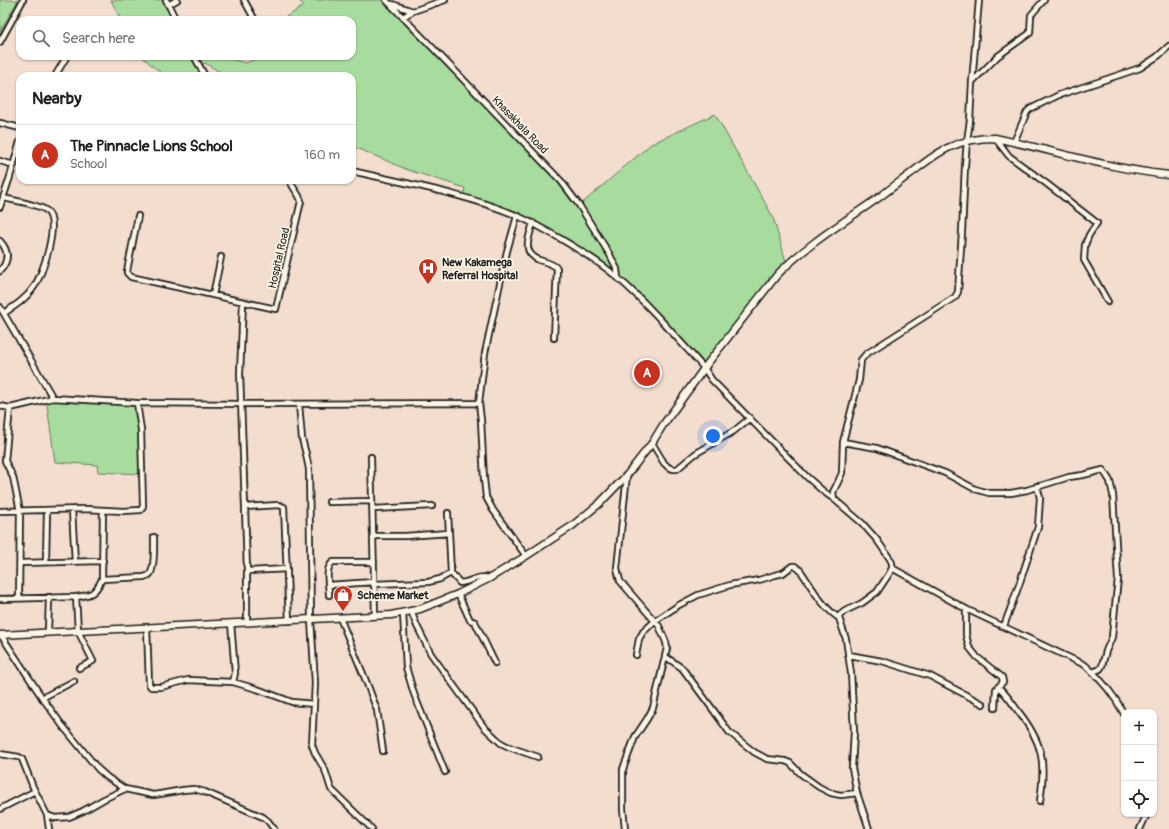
<!DOCTYPE html>
<html lang="en">
<head>
<meta charset="utf-8">
<style>
	:root { --surface:#fff; --page:#f6f6f6; --text:#202124; --muted:#757577; --line:#e0e0e0; --accent:#c8321e }
	body { margin:0; font-family:Pangolin,sans-serif; background:var(--page); color:var(--text) }
	.controls { position:absolute; right:12px; bottom:12px; display:grid; overflow:hidden; border-radius:8px; box-shadow:0 1px 3px #0004 }
	.controls button { width:36px; height:36px; display:grid; place-items:center; padding:0; border:0; border-bottom:1px solid var(--line); background:var(--surface); color:var(--text); font:20px sans-serif }
	.you { position:absolute; left:713px; top:436px; width:14px; height:14px; margin:-10px; border:3px solid #fff; border-radius:50%; background:#1a73e8; box-shadow:0 0 0 6px #1a73e833 }
	.badge { display:grid; place-items:center; width:26px; height:26px; border-radius:50%; background:var(--accent); color:#fff; font-size:13px; font-weight:700 }
	.pin { position:absolute; translate:-50% -50%; border:2px solid #fff; box-shadow:0 1px 4px #0006 }
	.list { margin:0; padding:0; list-style:none }
	h2 { display:flex; justify-content:space-between; align-items:center; height:52px; margin:0; padding:0 16px; font-size:17px }
	h2 small { font-size:13px; font-weight:400; color:var(--muted) }
	.list li { display:grid; grid-template-columns:26px 1fr auto; gap:12px; align-items:center; box-sizing:border-box; height:60px; padding:0 16px; border-top:1px solid var(--line) }
	.list b { display:block; font-size:15px; white-space:nowrap }
	.list p { margin:0; font-size:13px; white-space:nowrap; color:var(--muted) }
	.list em { font-size:13px; font-style:normal; color:var(--muted) }
	.icon { flex:none; width:22px; height:22px; fill:none; stroke:currentColor; stroke-width:2; stroke-linecap:round; stroke-linejoin:round }
	.map { position:relative; flex:none; width:1169px; height:829px; overflow:hidden }
	.search { position:absolute; background:var(--surface); box-shadow:0 1px 3px #0004; left:16px; top:16px; width:340px; height:44px; display:flex; align-items:center; gap:10px; box-sizing:border-box; padding:0 14px; border-radius:12px; color:var(--muted); font-size:15px }
	.panel { position:absolute; background:var(--surface); box-shadow:0 1px 3px #0004; left:16px; top:72px; width:340px; height:112px; border-radius:12px }
	.map>svg:first-child { display:block }
</style>
</head>
<body>
<div class="map">
<svg width="1169" height="829" viewBox="0 0 1169 829">
	<rect width="100%" height="100%" fill="#f3ddcf"/>
	<filter id="ink" filterUnits="userSpaceOnUse"><feTurbulence type="fractalNoise" baseFrequency=".025" numOctaves="2"/><feDisplacementMap in="SourceGraphic" scale="8" xChannelSelector="R" yChannelSelector="G"/><feConvolveMatrix kernelMatrix="1 2 1 2 8 2 1 2 1" color-interpolation-filters="sRGB"/></filter>
	<g filter="url(#ink)">
		<!-- green -->
		<path fill="#a8dc9e" stroke="#627c5d" d="M 0,0 L 18,0 L 0,32 Z
			M 111,0 L 162,0 L 173,20 L 121,20 Z
			M 299,0 L 382,0 L 399,18 L 431,47 L 535,153 L 580,205 L 651,144 L 715,114 L 773,217 L 787,265 L 704,367 L 620,278 L 529,221 L 463,197 L 465,188 L 408,170 L 352,146 L 352,76 L 227,76 L 205,63 L 200,66 L 205,75 L 202,76 L 176,76 L 161,73 L 141,56 L 192,56 L 193,58 C 209,51 230,59 246,63 L 262,56 L 352,56 L 352,20 L 281,20 L 304,6 Z
			M 46,398 L 137,402 L 142,474 L 98,472 L 97,465 L 55,462 Z"/>
		<g fill="none" stroke-linecap="round" stroke-linejoin="round">
			<defs>
				<path id="minor" d="M 166,0 L 176,20
					M 244,0 L 255,20
					M 386,0 L 432,47 L 561,181 L 579,205 L 610,255 L 617,269 L 618,278
					M 392,4 L 413,11
					M 168,5 L 177,0
					M 403,17 L 413,11 L 445,0
					M 0,42 L 23,0
					M 194,56 L 205,76
					M 55,76 L 67,56
					M 972,82 L 998,56 L 1030,33 L 1031,15 L 1044,0
					M 0,123 L 20,128
					M 995,138 L 1009,156 L 1047,184 L 1097,223 L 1089,235 L 1085,245 L 1084,260 L 1108,302
					M 1014,142 L 1027,112 L 1030,109 L 1059,95 L 1140,68 L 1158,56 L 1169,46
					M 0,161 L 14,165
					M 352,171 C 408,184 466,194 518,216 C 533,223 547,231 561,239 C 581,251 601,263 618,278 C 649,305 676,337 704,368 L 712,380 L 807,477 L 824,492 L 834,499 L 862,523 L 877,540 L 890,559 L 892,563 L 892,568 L 889,574 L 877,592 L 862,603 L 845,611 L 840,615 L 839,618 L 846,639 L 851,673 L 854,731 L 852,768 L 857,793 L 869,829
					M 3,198 C 13,200 41,205 47,211 C 60,223 43,274 34,287 C 26,299 15,306 4,313
					M 0,207 L 10,177 L 20,141
					M 138,216 L 127,271 L 127,273 L 131,277 L 276,309 L 301,201 C 299,193 292,188 290,180
					M 517,216 L 507,251 L 485,353 L 479,403 L 481,420 L 484,479 L 486,497 L 493,510 L 526,556
					M 533,223 C 529,238 521,252 539,260 C 545,262 552,263 557,268 L 554,338
					M 0,241 C 9,251 9,261 0,271
					M 213,295 L 221,257
					M 243,302 L 240,374 L 245,507 L 247,571 L 247,621
					M 0,307 L 53,398
					M 299,404 L 302,439 L 306,454 L 309,469 L 311,620 L 315,683 L 312,745 L 315,753 L 325,770 L 331,789 L 372,829
					M 0,406 L 10,408 L 53,398 L 137,403 L 241,404 L 479,403
					M 10,408 L 5,461 L 13,477 L 20,511 L 19,598
					M 843,442 L 877,448 L 945,473 L 975,489 L 989,493 L 1011,493 L 1027,490 L 1069,477 L 1083,475 L 1103,470 L 1110,481 L 1113,495 L 1118,579 L 1116,597 L 1112,637 L 1106,651 L 1102,666 L 1100,669 L 1093,672
					M 652,443 L 664,463 L 668,467 L 673,469 L 677,469 L 695,454 L 734,431 L 750,418
					M 371,457 L 375,615
					M 834,499 L 833,492 L 838,482 L 842,473 L 843,442 L 859,380 L 861,360 L 866,354 L 955,297 L 958,292 L 962,232 L 965,166 L 967,141 L 970,120 L 972,82 L 979,0
					M 329,502 L 372,501
					M 245,507 L 279,505 L 284,507 L 289,621
					M 373,509 L 432,506
					M 72,510 L 75,562
					M 0,511 L 86,509 L 123,511 L 141,510 L 143,506 L 141,430 L 137,403
					M 448,513 L 451,573 L 460,583 C 472,582 476,575 490,578
					M 373,536 L 405,536 L 449,533
					M 46,562 L 47,510
					M 20,563 L 103,561
					M 892,568 L 966,609 L 1085,665 C 1102,680 1114,694 1124,714
					M 247,571 L 287,569
					M 102,579 L 144,577 C 147,576 149,576 150,574 C 155,568 154,545 154,537
					M 373,584 L 428,582 L 440,579 L 451,573
					M 329,585 L 373,582
					M 458,594 L 470,620 L 475,622 L 495,663
					M 329,595 C 329,586 324,568 333,562 L 374,562
					M 76,597 L 78,631 L 93,661 L 79,668
					M 0,599 L 76,597 C 91,595 95,594 102,579 L 103,510
					M 966,609 L 966,635 L 969,647 L 977,657 L 1002,677 L 1003,682 L 998,687
					M 411,611 L 417,626 L 431,654 L 484,727 L 501,743 L 509,747 L 538,757
					M 403,613 L 406,667 L 414,694 L 445,772
					M 340,618 L 366,681 L 377,710 L 383,751
					M 231,623 L 235,673 L 233,682 L 257,689 L 292,702 L 314,704
					M 1004,626 L 1019,585 L 1038,527 L 1040,498 L 1037,486
					M 147,627 L 149,684 L 151,687 L 161,687 L 188,680 L 233,682
					M 48,632 L 49,597
					M 1,635 L 41,696 L 62,725 L 98,769 L 107,777 L 125,789 L 153,795 L 160,794 L 183,790 L 194,789 L 205,792 L 263,817 L 268,821 L 274,829
					M 636,655 L 639,639 L 643,632 L 655,621 L 679,605 L 698,595 L 730,585 L 759,580 L 775,575 L 783,573 L 792,566 L 795,566 L 800,570 C 812,587 821,606 839,618
					M 849,655 L 882,661 L 930,676 L 983,704
					M 666,657 L 682,668 L 714,711 L 729,732 L 754,752 L 767,759 L 785,761 L 790,763 L 801,774 L 819,787 L 831,793 L 841,795 L 857,793
					M 42,698 L 74,681
					M 995,708 L 996,689 L 998,687 C 1006,693 1012,703 1018,711 C 1043,743 1046,761 1040,801
					M 0,754 L 19,757 L 22,759 L 33,787 L 47,815 L 55,818 L 69,817 L 83,811 L 104,799 L 125,789
					M 0,809 L 35,791
					M 47,815 L 49,829
					M 625,829 L 623,809 L 623,769 L 635,737 L 647,719 L 653,708 L 667,648 L 666,642 L 659,626 L 620,581 L 617,568 L 627,475
					M 1140,829 L 1147,814"/>
				<path id="major" d="M 0,635 L 391,615 L 411,611 L 420,609 L 458,594 L 490,578 L 526,556 L 572,526 L 599,504 L 627,475 L 652,443 L 663,425 L 708,363 L 777,275 C 807,244 846,221 881,196 C 891,188 901,181 910,174 C 923,164 936,153 950,147 C 965,140 980,138 995,138 C 1053,150 1110,169 1169,175"/>
			</defs>
			<!-- minor casing -->
			<use href="#minor" stroke="#1c1c1c" stroke-width="8"/>
			<!-- major casing -->
			<use href="#major" stroke="#1c1c1c" stroke-width="9"/>
			<!-- minor -->
			<use href="#minor" stroke="#fcf5e5" stroke-width="4.5"/>
			<!-- major -->
			<use href="#major" stroke="#fcf5e5" stroke-width="6"/>
		</g>
	</g>
	<!-- icons -->
	<defs>
		<symbol id="hospital-pin" viewBox="-11 -11 22 30"><path d="M0 17L-7.5 6A9.5 9.5 0 1 1 7.5 6Z" fill="#c8321e" stroke="#fcf5e5"/><path d="M-5-5h3v3.5h4V-5h3V5h-3V1.5h-4V5h-3Z" fill="#fff"/></symbol>
		<symbol id="shop-pin" viewBox="-11 -11 22 30"><path d="M0 17L-7.5 6A9.5 9.5 0 1 1 7.5 6Z" fill="#c8321e" stroke="#fcf5e5"/><path d="M-5-2.5h2.3a2.7 3.5 0 0 1 5.4 0H5L5.5 6h-11ZM-1.5-2.5h3a1.5 2.3 0 0 0-3 0Z" fill="#fff"/></symbol>
	</defs>
	<g fill-rule="evenodd">
		<use href="#hospital-pin" x="417" y="257" width="22" height="30"/>
		<use href="#shop-pin" x="332" y="584" width="22" height="30"/>
	</g>
	<g text-anchor="middle" dominant-baseline="central" stroke-width="3.5" stroke-linejoin="round" paint-order="stroke">
		<!-- street labels -->
		<g font-size="11" fill="#1c1c1c" stroke="#fcf5e5">
			<text transform="translate(520 125) rotate(46)">Khasakhala Road</text>
			<text transform="translate(279 258) rotate(-77)">Hospital Road</text>
		</g>
		<!-- poi labels -->
		<g font-size="11" font-weight="bold" fill="#1c1c1c" stroke="#fcf5e5" text-anchor="start">
			<text x="442" y="262">New Kakamega<tspan x="442" dy="13">Referral Hospital</tspan></text>
			<text x="357" y="595">Scheme Market</text>
		</g>
	</g>
</svg>
<div class="controls">
<button>+</button>
<button>−</button>
<button><svg class="icon" aria-label="locate" viewBox="0 0 24 24"><circle cx="12" cy="12" r="6"/><path d="M12 2v4M12 18v4M2 12h4M18 12h4"/></svg></button>
</div>
<div class="you"></div>
<div class="pin badge" style="left:647px;top:373px">A</div>
<div class="search"><svg class="icon" aria-label="search" viewBox="0 0 24 24"><circle cx="10" cy="10" r="6"/><path d="M15 15l6 6"/></svg>Search here</div>
<section class="panel">
<h2>Nearby<small></small></h2>
<ul class="list">
<li><span class="badge">A</span><div><b>The Pinnacle Lions School</b><p>School</p></div><em>160 m</em></li>
</ul>
</section>
</div>
</body>
</html>
